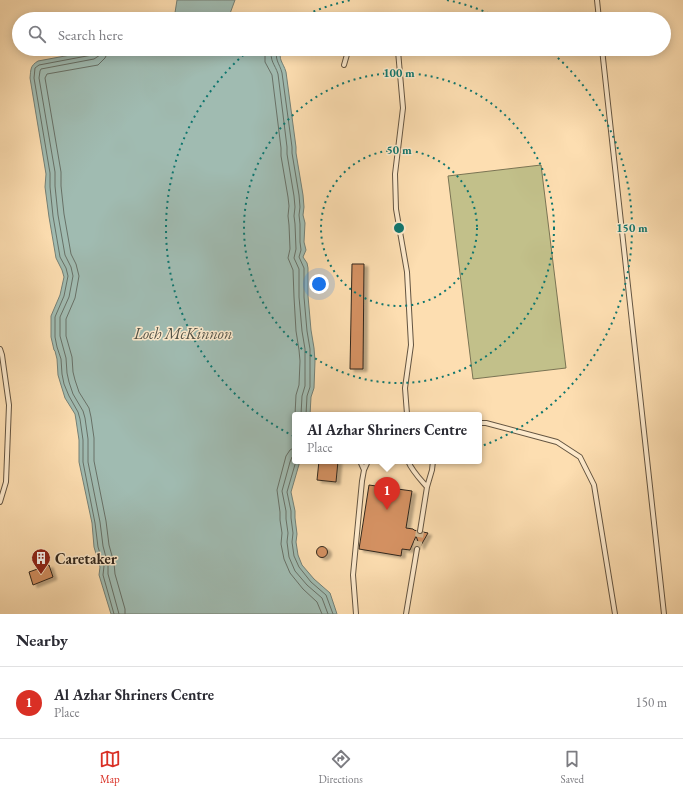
<!DOCTYPE html>
<html lang="en">
<head>
<meta charset="utf-8">
<style>
	:root { --surface:#fff; --page:#f7f7f7; --text:#2b2b33; --muted:#7c7c81; --line:#e1e1e2; --accent:#d93025 }
	body { margin:0; font-family:"EB Garamond",serif; background:var(--page); color:var(--text) }
	.you { position:absolute; left:319px; top:284px; width:14px; height:14px; margin:-10px; border:3px solid #fff; border-radius:50%; background:#1a73e8; box-shadow:0 0 0 6px #1a73e833 }
	.badge { display:grid; place-items:center; width:26px; height:26px; border-radius:50%; background:var(--accent); color:#fff; font-size:13px; font-weight:700 }
	.pin { position:absolute; translate:-50% -33px; filter:drop-shadow(0 1px 2px #0008) }
	.pin::after { content:''; position:absolute; top:21px; width:14px; height:12px; background:inherit; clip-path:polygon(0 0,100% 0,50% 100%) }
	.popup { position:absolute; left:292px; top:412px; width:190px; height:52px; box-sizing:border-box; display:grid; place-content:center; border-radius:4px; background:var(--surface); filter:drop-shadow(0 1px 3px #0005); font-size:13px; white-space:nowrap; color:var(--muted) }
	.popup b { font-size:15px; color:var(--text) }
	.popup::after { content:''; position:absolute; left:50%; top:100%; margin-left:-8px; border:8px solid transparent; border-top-color:var(--surface) }
	.list { margin:0; padding:0; list-style:none }
	h2 { display:flex; justify-content:space-between; align-items:center; height:52px; margin:0; padding:0 16px; font-size:17px }
	h2 small { font-size:13px; font-weight:400; color:var(--muted) }
	.list li { display:grid; grid-template-columns:26px 1fr auto; gap:12px; align-items:center; box-sizing:border-box; height:72px; padding:0 16px; border-top:1px solid var(--line) }
	.list b { display:block; font-size:15px; white-space:nowrap }
	.list p { margin:0; font-size:13px; white-space:nowrap; color:var(--muted) }
	.list em { font-size:13px; font-style:normal; color:var(--muted) }
	.icon { flex:none; width:22px; height:22px; fill:none; stroke:currentColor; stroke-width:2; stroke-linecap:round; stroke-linejoin:round }
	.map { position:relative; flex:none; width:683px; height:614px; overflow:hidden }
	.search { position:absolute; background:var(--surface); box-shadow:0 2px 10px #0003; left:12px; right:12px; top:12px; height:44px; display:flex; align-items:center; gap:10px; box-sizing:border-box; padding:0 14px; border-radius:22px; color:var(--muted); font-size:15px }
	.sheet { height:124px; background:var(--surface) }
	nav { display:flex; justify-content:space-around; align-items:center; box-sizing:border-box; height:56px; border-top:1px solid var(--line); background:var(--surface); font-size:11px; color:var(--muted) }
	nav a { display:grid; justify-items:center; gap:2px }
	nav .on { color:var(--accent) }
	.map>svg:first-child { display:block }
</style>
</head>
<body>
<div class="map">
<svg width="683" height="614" viewBox="0 0 683 614">
	<defs>
		<filter id="shadow"><feDropShadow dx="4" dy="2.5" stdDeviation="1" flood-color="#0004"/></filter>
	</defs>
	<rect width="100%" height="100%" fill="#fddeb1"/>
	<filter id="stains"><feTurbulence type="fractalNoise" baseFrequency=".005" numOctaves="4"/><feColorMatrix values="0 0 0 0 .2 0 0 0 0 .09 0 0 0 0 .02 0 0 0 .5 -.17"/></filter>
	<radialGradient id="worn" r=".72"><stop offset=".6" stop-color="#630" stop-opacity="0"/><stop offset="1" stop-color="#630" stop-opacity=".3"/></radialGradient>
	<!-- green -->
	<path fill="#c2c08a" stroke="#7a7454" d="M 541,165 L 566,368 L 473,379 L 448,176 Z"/>
	<!-- water -->
	<path fill="#a0bbb1" stroke="#748076" d="M 177,0 L 235,0 L 228,19 L 174,19 Z
		M 108,49 L 281,49 C 278,60 283,62 286,72 L 296,147 L 296,153 L 303,195 L 304,207 L 303,215 L 305,223 L 304,242 L 306,250 L 303,257 L 307,263 L 308,268 L 308,296 L 311,330 L 314,348 L 315,361 L 314,388 L 311,397 L 310,415 L 295,415 L 295,461 L 300,461 L 291,492 L 295,511 L 295,518 L 297,534 L 296,542 L 298,555 L 302,565 L 314,579 L 330,593 L 337,614 L 111,614 L 99,575 L 100,567 L 94,547 L 92,523 L 79,462 L 79,440 L 76,420 L 75,414 L 65,398 L 61,385 L 58,375 L 57,359 L 55,351 L 54,350 L 51,337 L 51,316 L 60,295 L 64,277 L 62,270 L 56,258 L 49,217 L 45,187 L 46,174 L 30,78 C 31,69 30,66 38,61 L 92,51 Z"/>
	<g fill="none" stroke-linecap="round" stroke-linejoin="round">
		<!-- shore -->
		<path stroke="#687167" stroke-width="1" d="M 96,49 L 96,53 L 92,55 L 39,65 L 35,68 L 34,78 L 50,173 L 50,187 L 53,216 L 60,257 L 66,268 L 68,276 L 64,296 L 55,317 L 55,337 L 57,347 L 61,359 L 62,374 L 64,384 L 69,396 L 78,412 L 80,419 L 83,440 L 83,462 L 95,523 L 98,547 L 104,566 L 103,575 L 114,614
			M 101,49 L 100,55 L 94,59 L 41,69 L 40,71 L 39,78 L 55,172 L 55,186 L 58,215 L 65,255 L 71,267 L 73,276 L 69,297 L 60,317 L 60,336 L 66,358 L 67,373 L 69,382 L 73,394 L 83,411 L 85,418 L 88,439 L 88,462 L 100,522 L 103,546 L 108,565 L 108,574 L 119,614
			M 107,49 L 107,54 L 105,58 L 98,65 L 47,74 L 45,78 L 61,172 L 61,186 L 64,214 L 71,254 L 76,264 L 79,276 L 75,298 L 66,319 L 66,336 L 72,357 L 73,372 L 75,380 L 79,392 L 89,408 L 91,417 L 94,438 L 94,461 L 106,521 L 109,545 L 114,563 L 115,574 L 125,609 L 125,614
			M 265,49 L 265,62 L 272,75 L 281,148 L 281,156 L 288,197 L 289,206 L 288,216 L 289,225 L 290,249 L 288,258 L 293,270 L 294,297 L 296,331 L 299,350 L 300,361 L 299,385 L 296,395 L 295,415
			M 272,49 C 269,61 275,64 278,74 L 287,147 L 287,154 L 294,196 L 295,207 L 294,216 L 295,224 L 296,249 L 294,258 L 299,269 L 299,297 L 302,331 L 305,349 L 305,386 L 302,396 L 301,415
			M 278,49 C 273,58 280,64 282,73 L 292,147 L 292,153 L 299,195 L 300,207 L 299,215 L 300,224 L 300,242 L 301,250 L 299,257 L 304,268 L 304,297 L 307,331 L 310,349 L 310,387 L 307,396 L 306,415
			M 295,447 L 290,450 L 286,456 L 277,490 L 280,512 L 280,520 L 282,533 L 281,544 L 284,559 L 290,573 L 303,589 L 317,602 L 322,614
			M 295,454 L 292,457 L 290,462 L 282,491 L 286,511 L 286,519 L 288,533 L 287,542 L 289,557 L 295,571 L 307,585 L 322,598 L 328,614
			M 296,461 L 287,492 L 291,511 L 291,518 L 293,533 L 292,542 L 294,556 L 299,567 L 311,582 L 326,595 L 333,614"/>
	</g>
	<!-- building -->
	<path fill="#d49162" stroke="#31271d" filter="url(#shadow)" d="M 352,264 L 364,264 L 363,369 L 350,369 Z
		M 319,461 L 338,461 L 336,482 L 317,480 Z
		M 369,485 L 412,491 L 406,528 L 413,529 L 414,530 L 417,531 L 419,534 L 422,534 L 423,532 L 428,533 L 420,547 L 416,536 L 410,550 L 402,549 L 401,556 L 359,549 Z
		M316.5 552a5.5 5.5 0 1 1 11 0a5.5 5.5 0 1 1-11 0Z
		M 49,565 L 53,577 L 33,585 L 29,572 Z"/>
	<g fill="none" stroke-linecap="round" stroke-linejoin="round">
		<!-- street-tunnel -->
		<path stroke="#d4b993" stroke-width="8" stroke-dasharray="8 4" stroke-linecap="butt" d="M 417,549 L 420,531"/>
		<defs>
			<path id="lane" d="M 597,0 L 599,19
				M 393,49 L 398,51 L 403,108 L 395,174 L 396,209 L 407,272 L 411,345 L 405,388 L 407,414
				M 602,49 L 664,614
				M 344,65 L 348,51 L 359,49
				M 0,349 L 2,355 L 9,405 L 6,482 L 0,502
				M 479,423 L 486,423 L 557,442 L 580,457 L 594,485 L 615,614
				M 360,461 L 364,470
				M 408,461 C 412,471 420,479 427,487 L 432,470 L 433,461
				M 420,531 L 427,487
				M 356,614 L 353,575 L 362,481 L 364,470 L 368,461
				M 406,614 L 417,549"/>
		</defs>
		<!-- lane casing -->
		<use href="#lane" stroke="#645542" stroke-width="6"/>
		<!-- lane -->
		<use href="#lane" stroke="#feeacc" stroke-width="4"/>
	</g>
	<!-- distance rings -->
	<g fill="none" stroke="#0f766e" stroke-width="2" stroke-dasharray="2 4">
		<circle cx="399" cy="228" r="78"/>
		<circle cx="399" cy="228" r="155"/>
		<path d="M297 19A233 233 0 0 1 351 0M447 0A233 233 0 0 1 501 19M549 50A233 233 0 1 1 249 50"/>
	</g>
	<!-- icons -->
	<defs>
		<symbol id="building-pin" viewBox="-11 -11 22 30"><path d="M0 17L-7.5 6A9.5 9.5 0 1 1 7.5 6Z" fill="#8f2418" stroke="#feeacc"/><path d="M-4-6H4V6H1V3H-1V6H-4ZM-2.5-4.3h1.7v1.8h-1.7ZM.8-4.3h1.7v1.8H.8ZM-2.5-1h1.7V.8h-1.7ZM.8-1h1.7V.8H.8Z" fill="#fff"/></symbol>
	</defs>
	<g fill-rule="evenodd">
		<use href="#building-pin" x="30" y="547" width="22" height="30"/>
	</g>
	<g text-anchor="middle" dominant-baseline="central" stroke-width="3" stroke-linejoin="round" paint-order="stroke">
		<!-- poi labels -->
		<g font-size="15" font-weight="bold" fill="#31271d" stroke="#feeacc" text-anchor="start">
			<text x="55" y="558">Caretaker</text>
		</g>
		<!-- water labels -->
		<g font-size="16" font-style="italic" fill="#525349" stroke="#feeacc">
			<text x="183" y="333">Loch McKinnon</text>
		</g>
	</g>
	<circle cx="399" cy="228" r="6" fill="#0f766e" stroke="#feeacc" stroke-width="2"/>
	<g font-size="12" text-anchor="middle" font-weight="bold" fill="#0f766e" stroke="#feeacc" stroke-width="3" stroke-linejoin="round" paint-order="stroke">
		<text x="399" y="77">100 m</text>
		<text x="399" y="154">50 m</text>
		<text x="632" y="232">150 m</text>
	</g>
	<rect width="100%" height="100%" filter="url(#stains)"/>
	<rect width="100%" height="100%" fill="url(#worn)"/>
</svg>
<div class="you"></div>
<div class="pin badge" style="left:387px;top:510px">1</div>
<div class="popup"><b>Al Azhar Shriners Centre</b>Place</div>
<div class="search"><svg class="icon" aria-label="search" viewBox="0 0 24 24"><circle cx="10" cy="10" r="6"/><path d="M15 15l6 6"/></svg>Search here</div>
</div>
<section class="sheet">
<h2>Nearby<small></small></h2>
<ul class="list">
<li><span class="badge">1</span><div><b>Al Azhar Shriners Centre</b><p>Place</p></div><em>150 m</em></li>
</ul>
</section>
<nav>
<a class="on"><svg class="icon" aria-label="map" viewBox="0 0 24 24"><path d="M3 6l6-2 6 2 6-2v14l-6 2-6-2-6 2zM9 4v14M15 6v14"/></svg>Map</a>
<a><svg class="icon" aria-label="directions" viewBox="0 0 24 24"><path d="M12 3l9 9-9 9-9-9zM9 14v-3h6M13 9l2 2-2 2"/></svg>Directions</a>
<a><svg class="icon" aria-label="saved" viewBox="0 0 24 24"><path d="M7 4h10v16l-5-4-5 4z"/></svg>Saved</a>
</nav>
</body>
</html>
